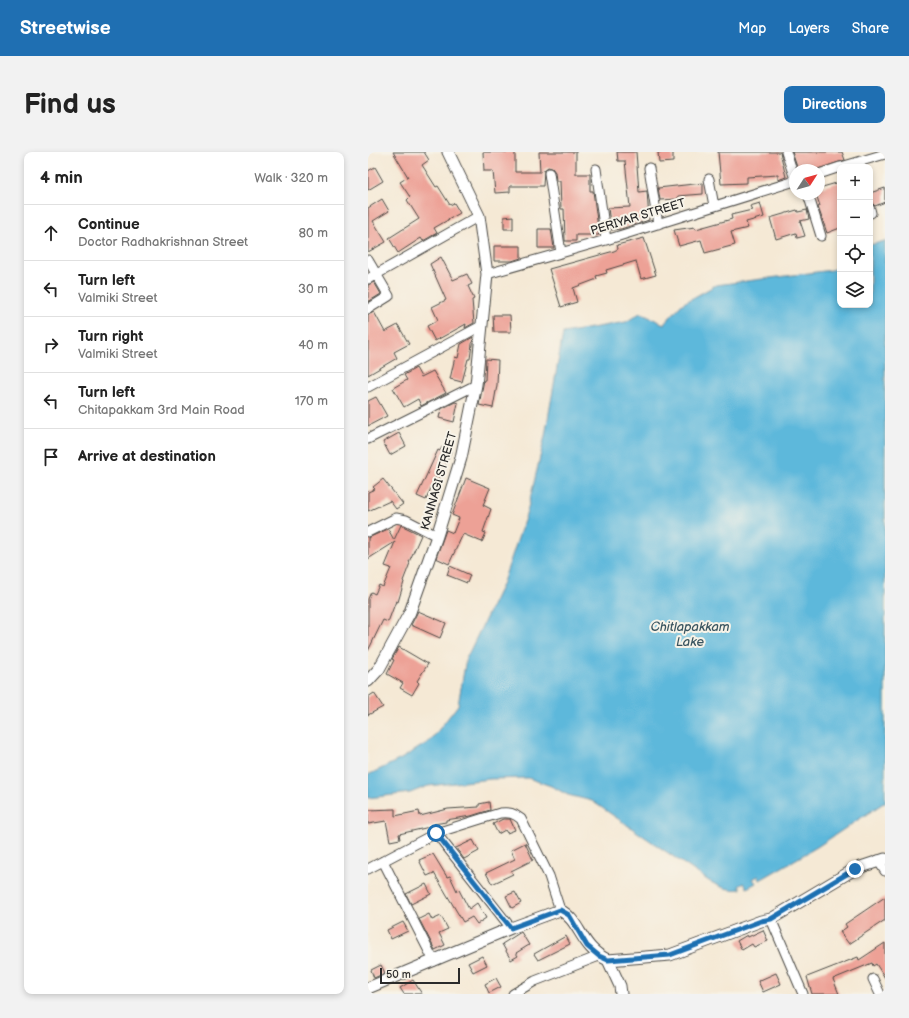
<!DOCTYPE html>
<html lang="en">
<head>
<meta charset="utf-8">
<style>
	:root { --surface:#fff; --page:#f2f2f2; --text:#222; --muted:#767676; --line:#e0e0e0; --accent:#1f6fb2 }
	body { margin:0; font-family:"Balsamiq Sans",sans-serif; background:var(--page); color:var(--text) }
	.controls { position:absolute; right:12px; top:12px; display:grid; overflow:hidden; border-radius:8px; box-shadow:0 2px 6px #0003 }
	.controls button { width:36px; height:36px; display:grid; place-items:center; padding:0; border:0; border-bottom:1px solid var(--line); background:var(--surface); color:var(--text); font:20px sans-serif }
	.compass { position:absolute; left:421px; top:12px; width:36px; height:36px; border-radius:50%; background:var(--surface); box-shadow:0 2px 6px #0003; rotate:54deg }
	.scale { position:absolute; left:12px; bottom:10px; width:80px; box-sizing:border-box; padding-left:4px; border:2px solid #2b2b2b; border-top:0; font-size:11px; line-height:14px; white-space:nowrap; color:#2b2b2b; -webkit-text-stroke:3px #f7f3e8; paint-order:stroke }
	.stop { position:absolute; width:12px; height:12px; margin:-9px; border:3px solid #1f6fb2; border-radius:50%; background:#fff }
	.stop.end { background:#1f6fb2; border-color:#fff; box-shadow:0 1px 4px #0008 }
	.list { margin:0; padding:0; list-style:none }
	h2 { display:flex; justify-content:space-between; align-items:center; height:52px; margin:0; padding:0 16px; font-size:17px }
	h2 small { font-size:13px; font-weight:400; color:var(--muted) }
	.list li { display:grid; grid-template-columns:26px 1fr auto; gap:12px; align-items:center; box-sizing:border-box; height:56px; padding:0 16px; border-top:1px solid var(--line) }
	.list b { display:block; font-size:15px; white-space:nowrap }
	.list p { margin:0; font-size:13px; white-space:nowrap; color:var(--muted) }
	.list em { font-size:13px; font-style:normal; color:var(--muted) }
	.icon { flex:none; width:22px; height:22px; fill:none; stroke:currentColor; stroke-width:2; stroke-linecap:round; stroke-linejoin:round }
	.map { position:relative; flex:none; width:517px; height:842px; overflow:hidden; border-radius:8px }
	header { display:flex; align-items:center; gap:24px; box-sizing:border-box; height:56px; padding:0 20px; background:var(--accent); color:#fff }
	header strong { font-size:19px }
	nav { display:flex; gap:22px; margin-inline-start:auto; font-size:14px }
	.intro { display:flex; align-items:center; justify-content:space-between; box-sizing:border-box; height:96px; padding:0 24px }
	h1 { margin:0; font-size:28px }
	.button { padding:10px 18px; border-radius:8px; background:var(--accent); color:#fff; font-size:14px; font-weight:700 }
	main { display:flex; gap:24px; padding:0 24px }
	aside { flex:1; background:var(--surface); border-radius:8px; box-shadow:0 2px 6px #0003 }
	.map>svg:first-child { display:block }
</style>
</head>
<body>
<header>
<strong>Streetwise</strong>
<nav><a>Map</a><a>Layers</a><a>Share</a></nav>
</header>
<div class="intro"><h1>Find us</h1><a class="button">Directions</a></div>
<main>
<aside>
<h2>4 min<small>Walk · 320 m</small></h2>
<ul class="list">
<li><svg class="icon" aria-label="ahead" viewBox="0 0 24 24"><path d="M12 20V5M6 11l6-6 6 6"/></svg><div><b>Continue</b><p>Doctor Radhakrishnan Street</p></div><em>80 m</em></li>
<li><svg class="icon" aria-label="left" viewBox="0 0 24 24"><path d="M17 20v-9H6M10 6l-5 5 5 5"/></svg><div><b>Turn left</b><p>Valmiki Street</p></div><em>30 m</em></li>
<li><svg class="icon" aria-label="right" viewBox="0 0 24 24"><path d="M7 20v-9h11M14 6l5 5-5 5"/></svg><div><b>Turn right</b><p>Valmiki Street</p></div><em>40 m</em></li>
<li><svg class="icon" aria-label="left" viewBox="0 0 24 24"><path d="M17 20v-9H6M10 6l-5 5 5 5"/></svg><div><b>Turn left</b><p>Chitapakkam 3rd Main Road</p></div><em>170 m</em></li>
<li><svg class="icon" aria-label="arrive" viewBox="0 0 24 24"><path d="M6 21V4h12l-3 4 3 4H6"/></svg><div><b>Arrive at destination</b></div></li>
</ul>
</aside>
<div class="map">
<svg width="517" height="842" viewBox="0 0 517 842">
	<rect width="100%" height="100%" fill="#f7f3e8"/>
	<filter id="ink" filterUnits="userSpaceOnUse"><feTurbulence type="fractalNoise" baseFrequency=".025" numOctaves="2"/><feDisplacementMap in="SourceGraphic" scale="8" xChannelSelector="R" yChannelSelector="G"/><feConvolveMatrix kernelMatrix="1 2 1 2 8 2 1 2 1" color-interpolation-filters="sRGB"/></filter>
	<filter id="wash" filterUnits="userSpaceOnUse"><feTurbulence type="fractalNoise" baseFrequency=".012" numOctaves="4" result="noise"/><feDisplacementMap in="SourceGraphic" scale="16" xChannelSelector="R" yChannelSelector="G"/><feGaussianBlur stdDeviation="0.9" result="paint"/><feColorMatrix in="noise" values="0 0 0 0 0 0 0 0 0 0 0 0 0 0 0 0 0 1.4 0 .05"/><feComposite in="paint" operator="in"/></filter>
	<g filter="url(#wash)">
		<rect width="100%" height="100%" fill="#f5e9d5"/>
		<!-- water -->
		<path fill="#5db8db" stroke="#447283" d="M 517,89 L 517,650 L 449,695 L 392,728 L 390,724 L 385,727 L 388,731 L 379,736 L 376,731 L 371,734 L 373,737 C 361,739 352,735 341,729 L 224,649 L 200,643 L 183,634 L 160,626 L 122,627 L 60,634 L 42,641 L 0,646 L 0,623 L 33,607 L 62,589 L 90,553 L 98,507 L 134,433 L 159,360 L 177,284 L 195,181 L 258,170 L 272,161 L 296,172 L 314,152 L 348,133 L 464,118 L 472,113 L 472,153 L 502,153 L 502,93 Z"/>
		<g id="blocks">
			<!-- building -->
			<path fill="#eda196" d="M 25,0 L 56,0 L 61,8 L 54,13 L 68,35 L 70,34 L 82,53 L 86,51 L 92,61 L 66,76 L 69,81 L 55,89 L 53,86 L 30,101 L 21,86 L 51,67 L 39,48 L 42,45 L 32,30 L 40,25 Z
				M 115,0 L 147,0 L 147,20 L 172,20 L 171,0 L 208,0 L 208,22 L 222,22 L 222,39 L 225,39 L 231,83 L 208,83 L 208,89 L 197,89 L 196,57 L 193,57 L 192,29 L 188,29 L 187,20 L 184,16 L 180,15 L 176,18 L 175,34 L 142,34 L 142,40 L 127,41 L 125,19 L 116,19 Z
				M 249,0 L 268,0 L 271,40 L 279,39 L 281,68 L 253,77 L 243,78 L 240,56 L 262,55 L 257,9 L 250,9 Z
				M 290,0 L 305,0 L 305,10 L 291,11 Z
				M 350,0 L 412,0 L 418,25 L 410,28 L 410,23 L 379,25 L 379,31 L 353,32 Z
				M 424,0 L 474,0 L 477,8 L 447,18 L 430,18 Z
				M 7,15 L 15,29 L 0,38 L 0,19 Z
				M 472,30 L 472,76 L 459,81 L 450,55 L 452,54 L 448,42 L 451,42 L 451,36 Z
				M 335,31 L 335,42 L 310,44 L 310,47 L 292,48 L 290,36 Z
				M 517,36 L 517,50 L 507,54 L 504,51 L 502,41 Z
				M 14,47 L 21,59 L 5,69 L 18,90 L 0,100 L 0,56 Z
				M 392,51 L 396,65 L 378,70 L 380,76 L 363,80 L 367,93 L 337,101 L 333,88 L 311,94 L 306,78 L 327,75 L 328,77 L 364,67 L 363,63 L 384,58 L 382,54 Z
				M 429,58 L 430,60 L 439,58 L 441,67 L 432,69 L 437,84 L 429,86 L 428,81 L 408,87 L 402,66 Z
				M 145,64 L 145,77 L 136,77 L 136,65 Z
				M 170,77 L 183,77 L 186,96 L 170,96 Z
				M 276,86 L 288,123 L 273,127 L 268,109 L 238,118 L 239,121 L 228,124 L 229,127 L 205,136 L 209,150 L 193,155 L 181,117 L 246,99 L 250,97 L 249,93 Z
				M 126,94 L 153,94 L 153,106 L 144,109 L 126,109 Z
				M 73,105 L 85,128 L 99,122 L 104,132 L 100,134 L 106,147 L 104,148 L 106,171 L 97,176 L 98,172 L 67,189 L 59,174 L 70,168 L 64,155 L 78,148 L 62,112 Z
				M 6,130 L 13,142 L 0,150 L 0,133 Z
				M 6,160 L 17,180 L 30,173 L 41,192 L 26,200 L 29,206 L 0,223 L 0,163 Z
				M 125,163 L 142,163 L 143,180 L 126,180 Z
				M 105,185 L 102,207 L 100,207 L 94,230 L 82,227 L 87,205 L 90,206 L 93,192 Z
				M 118,207 L 130,208 L 129,233 L 125,256 L 111,253 L 116,228 L 117,228 Z
				M 48,216 L 53,225 L 65,219 L 78,241 L 53,254 L 50,247 L 36,255 L 25,236 L 39,228 L 36,223 Z
				M 8,245 L 19,264 L 0,274 L 0,249 Z
				M 87,250 L 90,251 L 86,270 L 71,266 L 73,257 Z
				M 31,281 L 38,294 L 22,303 L 15,290 Z
				M 74,295 L 83,299 L 72,326 L 68,324 L 58,348 L 49,344 L 70,298 L 72,299 Z
				M 98,326 L 122,336 L 115,353 L 123,357 L 115,380 L 118,381 L 114,390 L 95,382 L 81,412 L 68,406 L 78,378 L 85,381 L 91,366 L 84,363 Z
				M 15,327 L 35,352 L 28,357 L 22,349 L 0,359 L 0,340 L 7,337 L 5,335 Z
				M 33,373 L 53,383 L 41,410 L 42,411 L 35,429 L 36,430 L 30,450 L 28,449 L 20,470 L 15,468 L 0,499 L 0,447 L 3,440 L 7,442 L 11,433 L 15,435 L 23,416 L 17,414 L 27,390 L 0,407 L 0,386 L 20,377 L 26,388 Z
				M 82,414 L 102,423 L 99,431 L 79,423 Z
				M 50,459 L 78,471 L 72,486 L 43,473 Z
				M 31,495 L 60,512 L 49,529 L 51,531 L 44,543 L 32,536 L 35,531 L 19,522 L 26,508 L 24,507 Z
				M 6,541 L 15,555 L 0,563 L 0,545 Z
				M 121,650 L 122,658 L 103,664 L 78,668 L 78,670 L 66,672 L 66,674 L 31,682 L 32,687 L 22,689 L 18,669 L 0,672 L 0,658 L 27,657 L 27,664 L 51,659 L 52,664 L 80,657 L 111,655 L 111,652 Z
				M 135,667 L 142,667 L 147,678 L 139,681 L 137,678 L 130,682 L 125,672 Z
				M 105,688 L 111,699 L 96,707 L 88,696 Z
				M 157,691 L 165,708 L 143,719 L 145,722 L 124,732 L 118,721 L 147,707 L 143,698 Z
				M 65,702 L 79,725 L 82,724 L 89,739 L 91,738 L 101,757 L 109,751 L 118,766 L 109,772 L 104,765 L 95,770 L 66,721 L 59,724 L 51,708 Z
				M 58,732 L 63,742 L 43,752 L 38,742 Z
				M 147,740 L 153,751 L 144,756 L 138,744 Z
				M 517,745 L 517,768 L 481,792 L 472,780 L 479,775 L 477,772 Z
				M 61,762 L 64,768 L 73,764 L 80,777 L 71,781 L 77,793 L 67,798 L 51,767 Z
				M 35,770 L 40,779 L 23,787 L 19,778 Z
				M 395,778 L 400,789 L 386,795 L 384,792 L 374,798 L 369,789 L 379,783 L 380,785 Z
				M 153,780 L 161,793 L 148,801 L 150,804 L 143,808 L 134,792 Z
				M 198,784 L 202,792 L 170,808 L 166,802 Z
				M 517,791 L 517,826 L 508,812 L 505,814 L 504,811 L 465,827 L 471,842 L 444,842 L 439,825 L 490,805 L 491,808 Z
				M 114,804 L 119,813 L 105,820 L 100,811 Z
				M 13,813 L 17,821 L 6,826 L 3,818 Z
				M 408,821 L 413,832 L 395,840 L 390,829 Z
				M 128,826 L 133,835 L 121,841 L 117,832 Z
				M 45,828 L 54,842 L 36,842 L 32,836 Z"/>
		</g>
	</g>
	<g filter="url(#ink)">
		<use href="#blocks" fill-opacity="0" stroke="#494844" stroke-width="1"/>
		<g fill="none" stroke-linecap="round" stroke-linejoin="round">
			<defs>
				<path id="minor" d="M 418,0 L 427,27
					M 473,15 L 517,2
					M 281,16 L 290,72
					M 228,17 L 238,88
					M 181,21 L 193,101
					M 451,22 L 472,15
					M 341,27 L 346,54
					M 440,42 L 453,84
					M 502,57 L 503,61
					M 0,108 L 21,144 L 0,157
					M 119,122 L 238,88 L 427,29
					M 0,127 L 111,64
					M 0,235 L 113,174
					M 0,287 L 108,233
					M 0,380 L 28,366 L 38,368 L 69,384
					M 68,681 L 143,776
					M 510,708 L 517,719
					M 15,709 L 66,809
					M 0,717 L 68,681 L 132,661 C 141,660 146,661 153,667 L 181,724 L 192,758
					M 403,767 L 435,842
					M 505,827 L 512,842
					M 145,842 L 167,829 L 231,804"/>
				<path id="tertiary" d="M 0,529 L 11,517 L 42,460 L 69,384 L 93,306 L 108,233 L 119,122 L 111,64 L 80,0
					M 240,808 L 252,834 L 253,842
					M 0,836 L 143,776 L 192,758 C 213,769 212,796 240,808 L 302,803 L 393,769 L 403,767 L 487,717 L 517,707"/>
			</defs>
			<!-- minor casing -->
			<use href="#minor" stroke="#494844" stroke-width="11"/>
			<!-- tertiary casing -->
			<use href="#tertiary" stroke="#494844" stroke-width="13"/>
			<!-- minor -->
			<use href="#minor" stroke="#fff" stroke-width="9"/>
			<!-- tertiary -->
			<use href="#tertiary" stroke="#fff" stroke-width="11"/>
		</g>
	</g>
	<g fill="none" stroke-linecap="round" stroke-linejoin="round" filter="url(#ink)">
		<!-- route -->
		<path stroke="#1f6fb2" stroke-width="5" d="M 68,681 L 143,776 L 192,758 L 201,763 L 219,794 L 231,804 L 240,808 L 302,803 L 393,769 L 403,767 L 487,717"/>
	</g>
	<g text-anchor="middle" dominant-baseline="central" stroke-width="4" stroke-linejoin="round" paint-order="stroke">
		<!-- street labels -->
		<g font-size="12" fill="#2b2b2b" stroke="#f7f3e8">
			<text transform="translate(270 65) rotate(-17)">PERIYAR STREET</text>
			<text transform="translate(71 329) rotate(-74)">KANNAGI STREET</text>
		</g>
		<!-- water labels -->
		<g font-size="13" font-style="italic" fill="#3a5560" stroke="#f7f3e8">
			<text x="322" y="475">Chitlapakkam<tspan x="322" dy="15">Lake</tspan></text>
		</g>
	</g>
</svg>
<div class="controls">
<button>+</button>
<button>−</button>
<button><svg class="icon" aria-label="locate" viewBox="0 0 24 24"><circle cx="12" cy="12" r="6"/><path d="M12 2v4M12 18v4M2 12h4M18 12h4"/></svg></button>
<button><svg class="icon" aria-label="layers" viewBox="0 0 24 24"><path d="M12 4l9 5-9 5-9-5zM3 14l9 5 9-5"/></svg></button>
</div>
<svg class="compass" viewBox="-18 -18 36 36"><path d="M0-13l5 13h-10z" fill="#e53935"/><path d="M0 13l5-13h-10z" fill="#767676"/></svg>
<div class="scale">50 m</div>
<div class="stop" style="left:68px;top:681px"></div>
<div class="stop end" style="left:487px;top:717px"></div>
</div>
</main>
</body>
</html>
